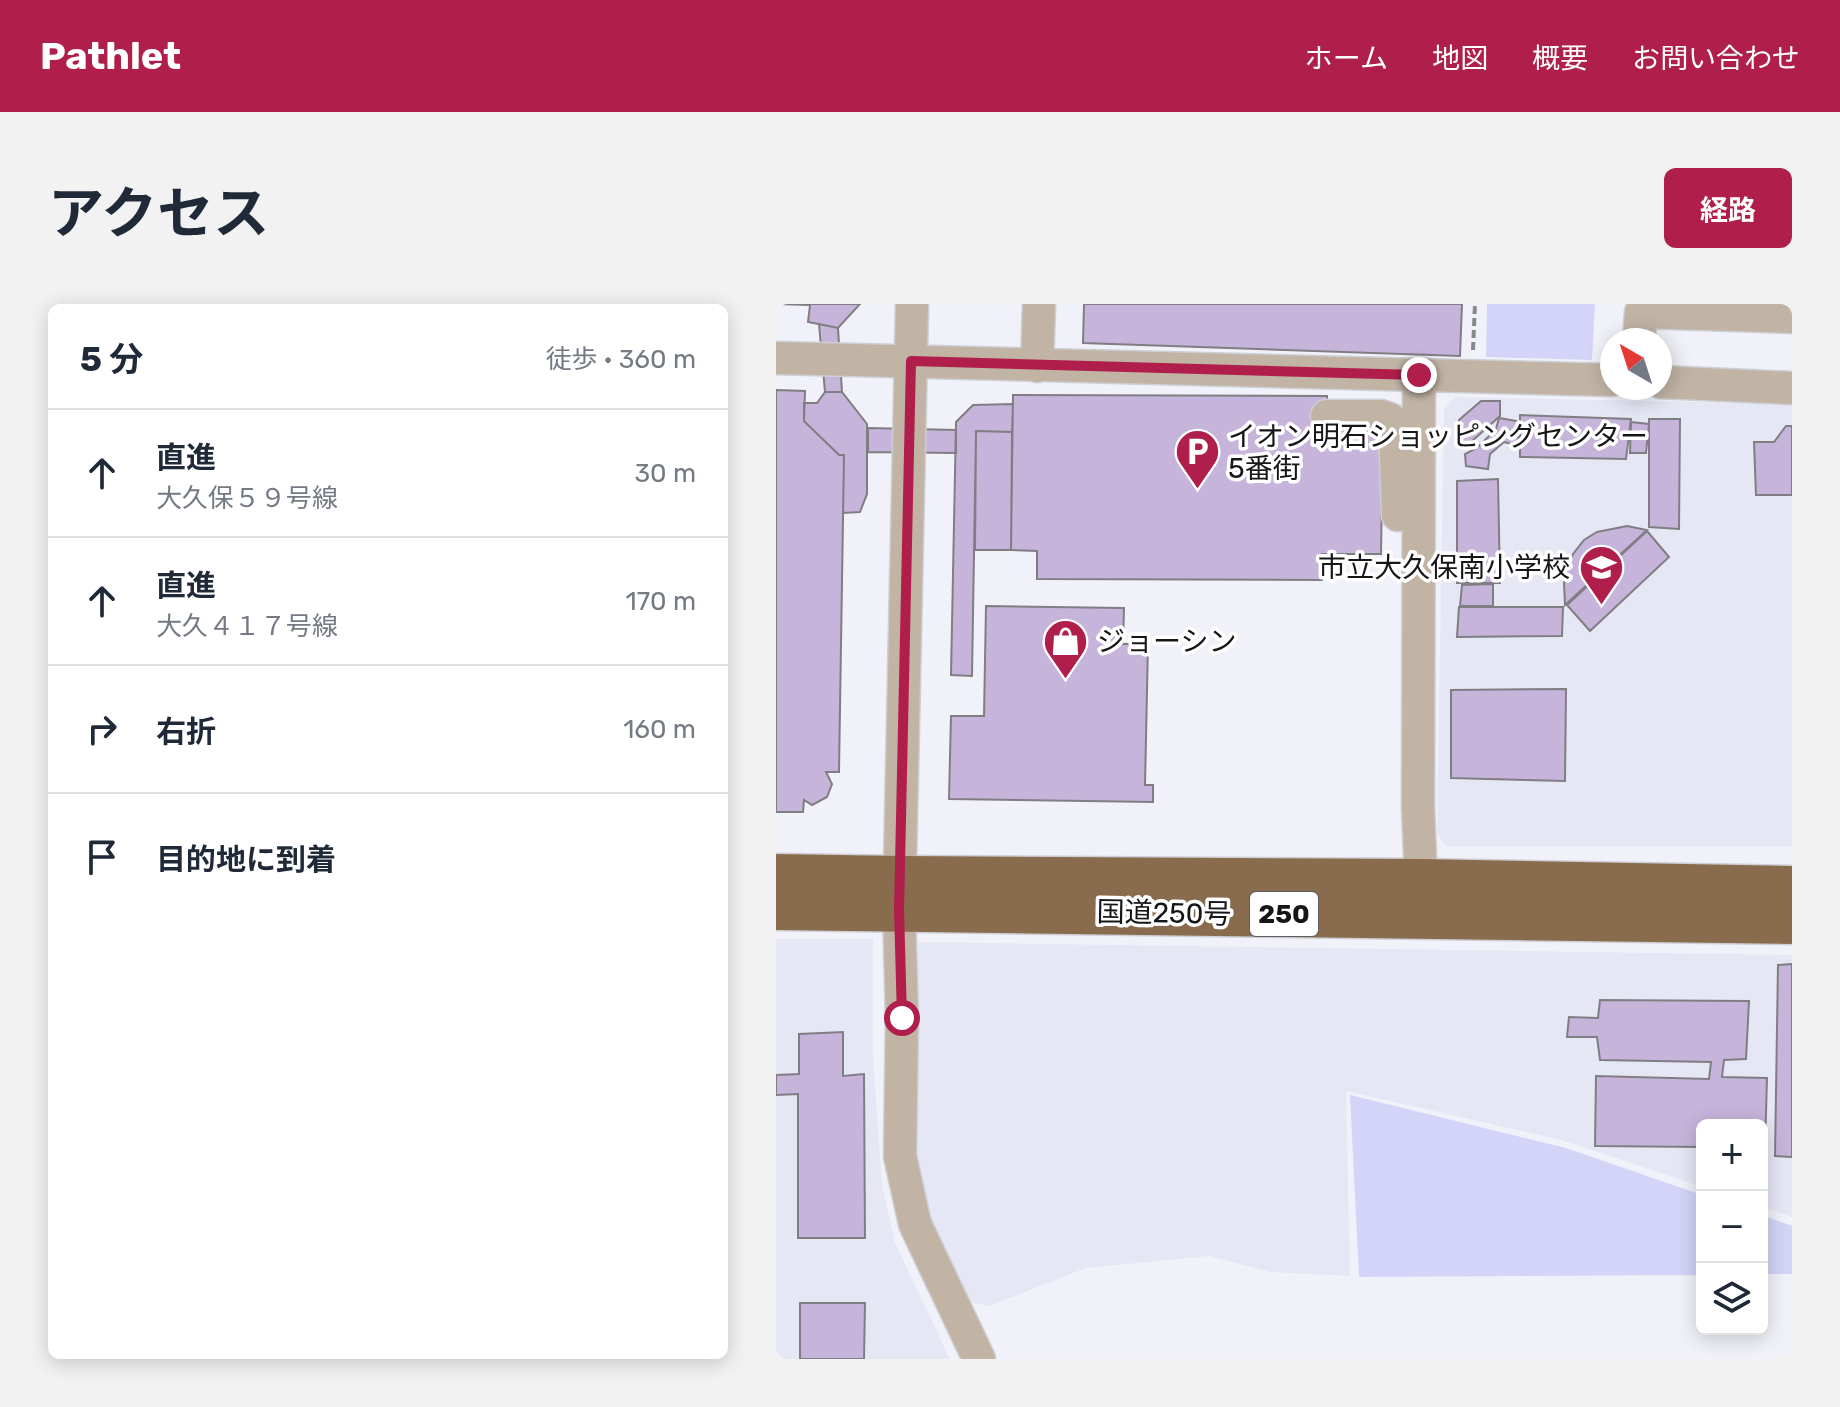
<!DOCTYPE html>
<html lang="ja">
<head>
<meta charset="utf-8">
<style>
	:root { --surface:#fff; --page:#f2f2f3; --text:#1f2937; --muted:#747a83; --line:#e0e1e3; --accent:#b01f4b }
	body { margin:0; font-family:Rubik,"Noto Sans JP",sans-serif; background:var(--page); color:var(--text) }
	.controls { position:absolute; right:24px; bottom:24px; display:grid; overflow:hidden; border-radius:12px; box-shadow:0 4px 20px #0003 }
	.controls button { width:72px; height:72px; display:grid; place-items:center; padding:0; border:0; border-bottom:2px solid var(--line); background:var(--surface); color:var(--text); font:40px sans-serif }
	.compass { position:absolute; left:824px; top:24px; width:72px; height:72px; border-radius:50%; background:var(--surface); box-shadow:0 4px 20px #0003; rotate:321deg }
	.stop { position:absolute; width:24px; height:24px; margin:-18px; border:6px solid #b01f4b; border-radius:50%; background:#fff }
	.stop.end { background:#b01f4b; border-color:#fff; box-shadow:0 2px 8px #0008 }
	.list { margin:0; padding:0; list-style:none }
	h2 { display:flex; justify-content:space-between; align-items:center; height:104px; margin:0; padding:0 32px; font-size:34px }
	h2 small { font-size:26px; font-weight:400; color:var(--muted) }
	.list li { display:grid; grid-template-columns:52px 1fr auto; gap:24px; align-items:center; box-sizing:border-box; height:128px; padding:0 32px; border-top:2px solid var(--line) }
	.list b { display:block; font-size:30px; white-space:nowrap }
	.list p { margin:0; font-size:26px; white-space:nowrap; color:var(--muted) }
	.list em { font-size:26px; font-style:normal; color:var(--muted) }
	.icon { flex:none; width:44px; height:44px; fill:none; stroke:currentColor; stroke-width:2; stroke-linecap:round; stroke-linejoin:round }
	.map { position:relative; flex:none; width:1016px; height:1055px; overflow:hidden; border-radius:12px }
	header { display:flex; align-items:center; gap:48px; box-sizing:border-box; height:112px; padding:0 40px; background:var(--accent); color:#fff }
	header strong { font-size:38px }
	nav { display:flex; gap:44px; margin-inline-start:auto; font-size:28px }
	.intro { display:flex; align-items:center; justify-content:space-between; box-sizing:border-box; height:192px; padding:0 48px }
	h1 { margin:0; font-size:56px }
	.button { padding:20px 36px; border-radius:12px; background:var(--accent); color:#fff; font-size:28px; font-weight:700 }
	main { display:flex; gap:48px; padding:0 48px }
	aside { flex:1; background:var(--surface); border-radius:12px; box-shadow:0 4px 20px #0003 }
	.map>svg:first-child { display:block }
</style>
</head>
<body>
<header>
<strong>Pathlet</strong>
<nav><a>ホーム</a><a>地図</a><a>概要</a><a>お問い合わせ</a></nav>
</header>
<div class="intro"><h1>アクセス</h1><a class="button">経路</a></div>
<main>
<aside>
<h2>5 分<small>徒歩 · 360 m</small></h2>
<ul class="list">
<li><svg class="icon" aria-label="ahead" viewBox="0 0 24 24"><path d="M12 20V5M6 11l6-6 6 6"/></svg><div><b>直進</b><p>大久保５９号線</p></div><em>30 m</em></li>
<li><svg class="icon" aria-label="ahead" viewBox="0 0 24 24"><path d="M12 20V5M6 11l6-6 6 6"/></svg><div><b>直進</b><p>大久４１７号線</p></div><em>170 m</em></li>
<li><svg class="icon" aria-label="right" viewBox="0 0 24 24"><path d="M7 20v-9h11M14 6l5 5-5 5"/></svg><div><b>右折</b></div><em>160 m</em></li>
<li><svg class="icon" aria-label="arrive" viewBox="0 0 24 24"><path d="M6 21V4h12l-3 4 3 4H6"/></svg><div><b>目的地に到着</b></div></li>
</ul>
</aside>
<div class="map">
<svg width="1016" height="1055" viewBox="0 0 1016 1055">
	<rect width="100%" height="100%" fill="#f1f2f9"/>
	<!-- built -->
	<path fill="#e6e7f5" d="M 679,93 L 1016,100 L 1016,542 L 670,542 L 661,530 L 668,104 Z
		M 0,635 L 97,635 L 97,753 L 106,881 L 119,939 L 174,1055 L 0,1055 Z
		M 142,638 L 1016,651 L 1016,913 L 986,903 L 986,821 L 926,821 L 926,883 L 785,836 L 570,787 L 574,972 L 494,968 L 434,952 L 310,964 L 213,1002 L 194,998 L 161,938 L 141,878 Z"/>
	<!-- green -->
	<path fill="#d3d4f7" d="M 711,0 L 819,0 L 816,56 L 710,53 Z
		M 574,791 L 790,844 L 926,891 L 926,971 L 583,973 Z
		M 986,911 L 1016,922 L 1016,970 L 986,970 Z"/>
	<!-- building -->
	<path fill="#c7b4db" stroke="#807d83" stroke-width="2" d="M 0,0 L 84,0 L 62,24 L 32,18 L 34,1 Z
		M 308,0 L 686,0 L 684,52 L 307,39 Z
		M 43,20 L 62,24 L 66,88 L 49,88 Z
		M 0,86 L 29,87 L 28,117 L 63,151 L 68,151 L 63,468 L 50,468 L 56,480 L 51,493 L 36,501 L 28,496 L 27,508 L 0,508 Z
		M 49,88 L 66,88 L 91,120 L 91,190 L 84,208 L 67,209 L 68,151 L 63,151 L 28,117 L 28,99 L 41,99 Z
		M 237,91 L 551,92 L 551,123 L 607,124 L 605,250 L 546,250 L 546,276 L 261,275 L 261,247 L 235,246 Z
		M 705,97 L 724,97 L 724,112 L 695,138 L 683,138 L 683,116 Z
		M 237,100 L 236,128 L 200,127 L 196,372 L 175,371 L 180,118 L 197,101 Z
		M 744,111 L 855,115 L 850,155 L 744,153 Z
		M 723,114 L 741,117 L 743,142 L 728,138 L 714,150 L 712,165 L 690,162 L 689,150 L 701,144 L 720,125 Z
		M 873,115 L 904,115 L 903,225 L 873,223 Z
		M 855,118 L 873,120 L 870,149 L 854,149 Z
		M 1010,122 L 1016,122 L 1016,191 L 980,191 L 978,138 L 998,138 Z
		M 92,124 L 180,126 L 180,149 L 92,148 Z
		M 200,127 L 236,128 L 235,246 L 199,246 Z
		M 722,175 L 724,279 L 681,279 L 681,177 Z
		M 851,222 L 871,226 L 789,301 L 788,279 L 791,263 L 797,250 L 808,236 L 821,228 Z
		M 871,227 L 893,253 L 814,327 L 791,301 Z
		M 717,280 L 717,302 L 684,302 L 686,281 Z
		M 210,302 L 348,304 L 347,340 L 372,340 L 369,481 L 377,481 L 377,498 L 173,495 L 175,412 L 208,412 Z
		M 683,303 L 787,303 L 786,332 L 681,333 Z
		M 790,385 L 789,477 L 675,474 L 675,386 Z
		M 1016,660 L 1016,853 L 999,852 L 1002,661 Z
		M 824,696 L 973,697 L 970,755 L 948,756 L 946,773 L 991,774 L 989,844 L 986,844 L 986,821 L 926,821 L 926,843 L 819,842 L 820,772 L 933,775 L 935,758 L 824,756 L 821,733 L 791,733 L 793,713 L 822,714 Z
		M 67,728 L 67,772 L 88,770 L 89,934 L 22,934 L 22,790 L 0,791 L 0,771 L 23,770 L 23,730 Z
		M 24,999 L 89,999 L 88,1055 L 24,1055 Z"/>
	<g fill="none" stroke-linecap="round" stroke-linejoin="round">
		<defs>
			<path id="minor" d="M 136,0 L 123,606 L 126,714 L 124,852 L 139,920 L 203,1055
				M 863,36 L 865,8 L 1016,13
				M 0,54 L 836,76
				M 261,62 L 263,0
				M 643,71 L 642,503 L 645,577
				M 884,78 L 1016,84
				M 551,112 L 605,112 L 614,115 L 619,124 L 622,211"/>
			<path id="highway" d="M 0,572 L 125,574 L 645,577 L 1016,584
				M 0,604 L 1016,618"/>
		</defs>
		<!-- minor casing -->
		<use href="#minor" stroke="#cecfd5" stroke-width="35"/>
		<!-- highway casing -->
		<use href="#highway" stroke="#cecfd5" stroke-width="47"/>
		<!-- path -->
		<path stroke="#87878c" stroke-width="4" stroke-dasharray="8 4" stroke-linecap="butt" d="M 697,46 L 699,0"/>
		<!-- minor -->
		<use href="#minor" stroke="#c1b4a5" stroke-width="32"/>
		<!-- highway -->
		<use href="#highway" stroke="#886c4d" stroke-width="44"/>
	</g>
	<g fill="none" stroke-linecap="round" stroke-linejoin="round">
		<!-- route -->
		<path stroke="#b01f4b" stroke-width="10" d="M 126,714 L 123,606 L 135,57 L 643,71"/>
	</g>
	<!-- icons -->
	<defs>
		<symbol id="parking-pin" viewBox="-11 -11 22 30"><path d="M0 17L-7.5 6A9.5 9.5 0 1 1 7.5 6Z" fill="#b01f4b" stroke="#fff"/><path d="M-3.5-5.5H1a3.5 3.5 0 0 1 0 7H-1V5.5H-3.5ZM-1-3.4V-.6H.8a1.4 1.4 0 0 0 0-2.8Z" fill="#fff"/></symbol>
		<symbol id="school-pin" viewBox="-11 -11 22 30"><path d="M0 17L-7.5 6A9.5 9.5 0 1 1 7.5 6Z" fill="#b01f4b" stroke="#fff"/><path d="M0-5L7-2L0 1L-7-2ZM-4 1L0 2.5L4 1V4Q0 6-4 4Z" fill="#fff"/></symbol>
		<symbol id="shop-pin" viewBox="-11 -11 22 30"><path d="M0 17L-7.5 6A9.5 9.5 0 1 1 7.5 6Z" fill="#b01f4b" stroke="#fff"/><path d="M-5-2.5h2.3a2.7 3.5 0 0 1 5.4 0H5L5.5 6h-11ZM-1.5-2.5h3a1.5 2.3 0 0 0-3 0Z" fill="#fff"/></symbol>
	</defs>
	<g fill-rule="evenodd">
		<use href="#parking-pin" x="396" y="122" width="51" height="69"/>
		<use href="#school-pin" x="800" y="238" width="51" height="69"/>
		<use href="#shop-pin" x="264" y="312" width="51" height="69"/>
	</g>
	<g text-anchor="middle" dominant-baseline="central" stroke-width="7" stroke-linejoin="round" paint-order="stroke">
		<!-- shield labels -->
		<rect fill="#fff" stroke="#5c5c5e" stroke-width="2" x="474" y="588" width="68" height="44" rx="6"/>
		<g font-size="26" font-weight="bold" fill="#161619">
			<text x="508" y="610">250</text>
		</g>
		<!-- poi labels -->
		<g font-size="28" fill="#161619" stroke="#fff" text-anchor="start">
			<text x="452" y="132">イオン明石ショッピングセンター<tspan x="452" dy="32">5番街</tspan></text>
			<text x="794" y="263" text-anchor="end">市立大久保南小学校</text>
			<text x="321" y="337">ジョーシン</text>
		</g>
		<!-- street labels -->
		<g font-size="28" fill="#161619" stroke="#fff">
			<text transform="translate(388 609) rotate(1)">国道250号</text>
		</g>
	</g>
</svg>
<div class="controls">
<button>+</button>
<button>−</button>
<button><svg class="icon" aria-label="layers" viewBox="0 0 24 24"><path d="M12 4l9 5-9 5-9-5zM3 14l9 5 9-5"/></svg></button>
</div>
<svg class="compass" viewBox="-18 -18 36 36"><path d="M0-13l5 13h-10z" fill="#e53935"/><path d="M0 13l5-13h-10z" fill="#747a83"/></svg>
<div class="stop" style="left:126px;top:714px"></div>
<div class="stop end" style="left:643px;top:71px"></div>
</div>
</main>
</body>
</html>
